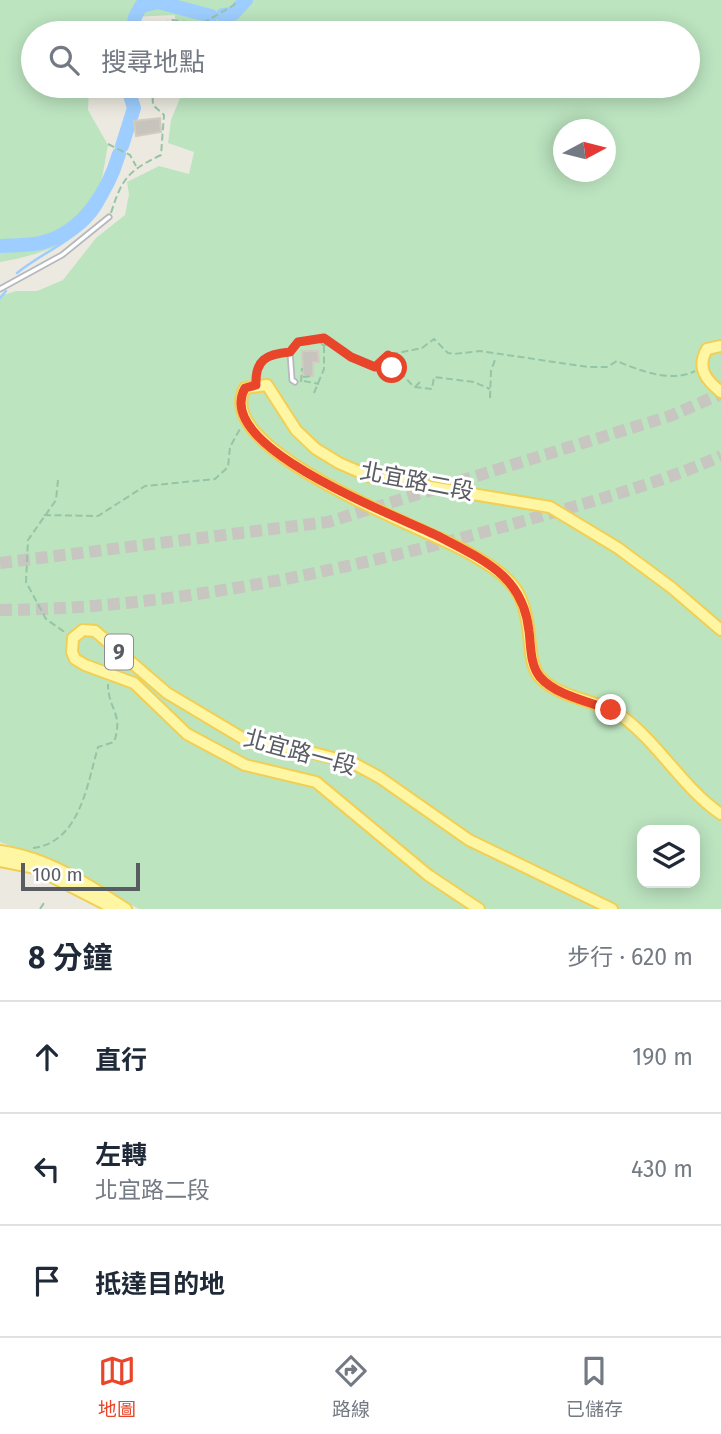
<!DOCTYPE html>
<html lang="zh-TW">
<head>
<meta charset="utf-8">
<style>
	:root { --surface:#fff; --page:#f2f2f3; --text:#1f2937; --muted:#747a83; --line:#e0e1e3; --accent:#e8452a }
	body { margin:0; font-family:"Fira Sans","Noto Sans TC",sans-serif; background:var(--page); color:var(--text) }
	.controls { position:absolute; right:21px; bottom:21px; display:grid; overflow:hidden; border-radius:14px; box-shadow:0 4px 18px #0003 }
	.controls button { width:63px; height:63px; display:grid; place-items:center; padding:0; border:0; border-bottom:2px solid var(--line); background:var(--surface); color:var(--text); font:35px sans-serif }
	.compass { position:absolute; left:553px; top:119px; width:63px; height:63px; border-radius:50%; background:var(--surface); box-shadow:0 4px 18px #0003; rotate:83deg }
	.scale { position:absolute; left:21px; bottom:18px; width:119px; box-sizing:border-box; padding-left:7px; border:4px solid #595c61; border-top:0; font-size:19px; line-height:24px; white-space:nowrap; color:#595c61; -webkit-text-stroke:5px #fff; paint-order:stroke }
	.stop { position:absolute; width:21px; height:21px; margin:-16px; border:5px solid #e8452a; border-radius:50%; background:#fff }
	.stop.end { background:#e8452a; border-color:#fff; box-shadow:0 2px 7px #0008 }
	.list { margin:0; padding:0; list-style:none }
	h2 { display:flex; justify-content:space-between; align-items:center; height:91px; margin:0; padding:0 28px; font-size:30px }
	h2 small { font-size:23px; font-weight:400; color:var(--muted) }
	.list li { display:grid; grid-template-columns:46px 1fr auto; gap:21px; align-items:center; box-sizing:border-box; height:112px; padding:0 28px; border-top:2px solid var(--line) }
	.list b { display:block; font-size:26px; white-space:nowrap }
	.list p { margin:0; font-size:23px; white-space:nowrap; color:var(--muted) }
	.list em { font-size:23px; font-style:normal; color:var(--muted) }
	.icon { flex:none; width:38px; height:38px; fill:none; stroke:currentColor; stroke-width:2; stroke-linecap:round; stroke-linejoin:round }
	.map { position:relative; flex:none; width:721px; height:909px; overflow:hidden }
	.search { position:absolute; background:var(--surface); box-shadow:0 4px 18px #0003; left:21px; right:21px; top:21px; height:77px; display:flex; align-items:center; gap:18px; box-sizing:border-box; padding:0 24px; border-radius:38px; color:var(--muted); font-size:26px }
	.sheet { height:427px; background:var(--surface) }
	nav { display:flex; justify-content:space-around; align-items:center; box-sizing:border-box; height:98px; border-top:2px solid var(--line); background:var(--surface); font-size:19px; color:var(--muted) }
	nav a { display:grid; justify-items:center; gap:4px }
	nav .on { color:var(--accent) }
	.map>svg:first-child { display:block }
</style>
</head>
<body>
<div class="map">
<svg width="721" height="909" viewBox="0 0 721 909">
	<rect width="100%" height="100%" fill="#eceae0"/>
	<!-- green -->
	<path fill="#bce4bf" fill-rule="evenodd" d="M 0,0 L 721,0 L 721,909 L 139,909 L 45,858 L 0,842 L 0,296 L 16,291 L 37,291 L 63,280 L 96,238 L 125,215 L 129,194 L 127,182 L 159,166 L 189,174 L 194,152 L 168,143 L 171,120 L 185,86 L 688,86 L 688,33 L 175,33 L 175,15 L 131,17 L 134,33 L 33,33 L 33,86 L 89,86 L 88,110 L 108,145 C 104,165 99,209 85,225 C 66,248 28,257 0,262 ZM 564,130 L 606,130 L 606,172 L 564,172 ZM 642,830 L 695,830 L 695,883 L 642,883 Z"/>
	<g fill="none" stroke-linecap="round" stroke-linejoin="round">
		<!-- stream -->
		<path stroke="#9eceff" stroke-width="2.5" d="M 17,273 C 53,244 101,232 111,181
			M 0,298 L 6,291"/>
		<!-- river -->
		<path stroke="#9eceff" stroke-width="14" d="M 223,15 L 233,14 L 246,0
			M 132,33 L 135,17 L 141,6 L 158,2 L 211,16
			M 122,146 L 134,108 L 127,86
			M 0,246 C 14,245 31,246 44,242 C 84,231 108,191 119,154"/>
	</g>
	<!-- building -->
	<path fill="#c7c4be" stroke="#d1ccbf" stroke-width="2" d="M 160,118 L 161,132 L 136,136 L 134,121 Z
		M 302,351 L 318,351 L 319,362 L 313,362 L 313,376 L 303,376 Z"/>
	<g fill="none" stroke-linecap="round" stroke-linejoin="round">
		<!-- highway-tunnel -->
		<path stroke="#c7c6c0" stroke-width="12" stroke-dasharray="12 6" stroke-linecap="butt" d="M 0,563 L 328,522 L 670,416 L 721,394
			M 0,610 C 173,609 354,569 520,522 C 589,502 656,485 721,456"/>
		<defs>
			<path id="lane" d="M 0,289 L 62,255 L 109,217
				M 255,383 C 255,359 268,354 290,352 L 292,380 L 295,382"/>
			<path id="primary" d="M 721,346 L 707,349 C 696,368 706,380 721,392
				M 721,630 L 672,588 L 618,548 L 550,507 L 371,477 L 339,463 L 316,449 L 296,430 L 267,385 L 245,388 C 210,451 428,529 469,553 C 516,580 525,591 530,644 C 531,654 532,666 538,675 C 557,699 598,699 623,717 C 660,745 683,788 721,814
				M 0,851 C 46,857 88,884 126,909
				M 0,861 L 35,868 L 115,909
				M 479,909 L 428,875 L 316,782 L 245,765 L 187,734 L 134,683 L 85,665 L 75,659 L 72,652 L 73,638 L 83,630 L 95,631 L 167,693 L 249,742 L 298,749 L 353,763 L 379,777 L 469,840 L 612,909"/>
		</defs>
		<!-- lane casing -->
		<use href="#lane" stroke="#b6b8bd" stroke-width="7"/>
		<!-- primary casing -->
		<use href="#primary" stroke="#f1cf55" stroke-width="14"/>
		<!-- path -->
		<path stroke="#95c5a6" stroke-width="2" stroke-dasharray="7 3.5" stroke-linecap="butt" d="M 158,33 L 160,25 L 172,20 L 201,24 L 234,5 L 236,0
			M 108,144 L 130,155 L 136,166
			M 111,213 C 122,178 128,171 161,155 L 164,115 L 153,105 L 152,86
			M 293,349 L 298,343 L 319,341 L 324,346 L 328,343 L 351,357 L 378,367 L 388,355 L 422,348 L 434,339 L 448,353 L 454,354 L 480,351 L 588,367 L 607,367 L 617,361 C 640,371 671,383 695,371
			M 388,356 L 392,367 L 401,373 L 414,387 L 432,389 L 434,377 L 474,382 L 490,389
			M 303,377 L 312,376
			M 304,381 L 319,384
			M 301,382 L 302,368
			M 415,387 L 420,382
			M 314,393 L 324,369 L 324,347
			M 490,398 L 491,371 L 496,357
			M 58,480 L 56,500 L 28,540 L 26,582 L 46,619 L 66,633
			M 44,515 L 98,516 L 145,486 L 215,479 L 228,467 L 230,447 L 241,427
			M 33,848 C 80,842 87,785 98,747 L 114,742 C 124,713 108,710 108,684
			M 40,909 L 44,903"/>
		<!-- lane -->
		<use href="#lane" stroke="#fff" stroke-width="3.5"/>
		<!-- primary -->
		<use href="#primary" stroke="#fff6a3" stroke-width="10"/>
	</g>
	<g fill="none" stroke-linecap="round" stroke-linejoin="round">
		<!-- route -->
		<path stroke="#e8452a" stroke-width="9" d="M 392,368 L 388,355 L 375,367 L 351,357 L 324,338 L 298,342 L 290,352 C 266,354 255,360 256,385 L 245,388 C 211,448 401,517 440,537 C 485,561 523,576 529,631 C 531,646 530,665 540,677 C 555,695 590,702 611,710"/>
	</g>
	<g text-anchor="middle" dominant-baseline="central" stroke-width="6" stroke-linejoin="round" paint-order="stroke">
		<!-- shield labels -->
		<rect fill="#fff" stroke="#8b8d90" stroke-width="2" x="105" y="634.5" width="28" height="35" rx="5"/>
		<g font-size="21" font-weight="bold" fill="#595c61">
			<text x="119" y="652">9</text>
		</g>
		<!-- street labels -->
		<g font-size="23" fill="#595c61" stroke="#fff">
			<text transform="translate(417 481) rotate(11)">北宜路二段</text>
			<text transform="translate(300 752) rotate(15)">北宜路一段</text>
		</g>
	</g>
</svg>
<div class="controls">
<button><svg class="icon" aria-label="layers" viewBox="0 0 24 24"><path d="M12 4l9 5-9 5-9-5zM3 14l9 5 9-5"/></svg></button>
</div>
<svg class="compass" viewBox="-18 -18 36 36"><path d="M0-13l5 13h-10z" fill="#e53935"/><path d="M0 13l5-13h-10z" fill="#747a83"/></svg>
<div class="scale">100 m</div>
<div class="stop" style="left:392px;top:368px"></div>
<div class="stop end" style="left:611px;top:710px"></div>
<div class="search"><svg class="icon" aria-label="search" viewBox="0 0 24 24"><circle cx="10" cy="10" r="6"/><path d="M15 15l6 6"/></svg>搜尋地點</div>
</div>
<section class="sheet">
<h2>8 分鐘<small>步行 · 620 m</small></h2>
<ul class="list">
<li><svg class="icon" aria-label="ahead" viewBox="0 0 24 24"><path d="M12 20V5M6 11l6-6 6 6"/></svg><div><b>直行</b></div><em>190 m</em></li>
<li><svg class="icon" aria-label="left" viewBox="0 0 24 24"><path d="M17 20v-9H6M10 6l-5 5 5 5"/></svg><div><b>左轉</b><p>北宜路二段</p></div><em>430 m</em></li>
<li><svg class="icon" aria-label="arrive" viewBox="0 0 24 24"><path d="M6 21V4h12l-3 4 3 4H6"/></svg><div><b>抵達目的地</b></div></li>
</ul>
</section>
<nav>
<a class="on"><svg class="icon" aria-label="map" viewBox="0 0 24 24"><path d="M3 6l6-2 6 2 6-2v14l-6 2-6-2-6 2zM9 4v14M15 6v14"/></svg>地圖</a>
<a><svg class="icon" aria-label="directions" viewBox="0 0 24 24"><path d="M12 3l9 9-9 9-9-9zM9 14v-3h6M13 9l2 2-2 2"/></svg>路線</a>
<a><svg class="icon" aria-label="saved" viewBox="0 0 24 24"><path d="M7 4h10v16l-5-4-5 4z"/></svg>已儲存</a>
</nav>
</body>
</html>
